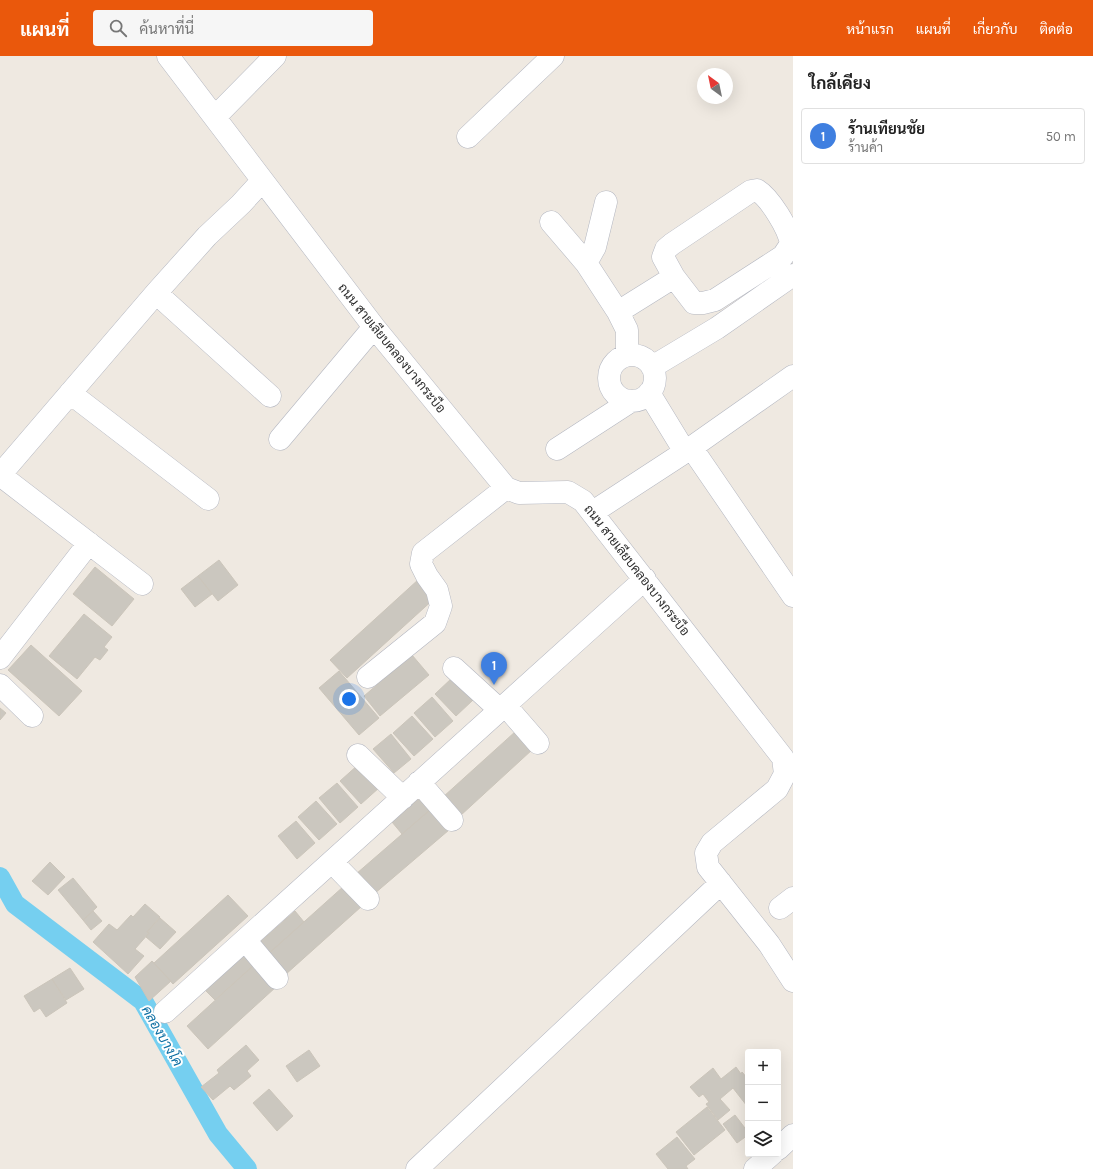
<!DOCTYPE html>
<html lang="th">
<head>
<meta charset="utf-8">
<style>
	:root { --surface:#fff; --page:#f6f6f6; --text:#222; --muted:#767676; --line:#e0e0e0; --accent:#ea580c }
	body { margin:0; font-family:Karla,Sarabun,sans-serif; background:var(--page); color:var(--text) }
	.controls { position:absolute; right:12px; bottom:12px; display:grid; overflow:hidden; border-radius:4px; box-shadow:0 4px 16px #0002 }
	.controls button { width:36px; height:36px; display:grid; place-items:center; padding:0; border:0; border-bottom:1px solid var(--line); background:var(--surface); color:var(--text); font:20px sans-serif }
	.compass { position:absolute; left:697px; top:12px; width:36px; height:36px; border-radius:50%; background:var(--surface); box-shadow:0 4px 16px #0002; rotate:327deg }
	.you { position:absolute; left:349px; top:643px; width:14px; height:14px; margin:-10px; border:3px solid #fff; border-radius:50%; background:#1a73e8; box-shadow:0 0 0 6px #1a73e833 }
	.badge { display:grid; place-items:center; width:26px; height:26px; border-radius:50%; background:var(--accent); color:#fff; font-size:13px; font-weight:700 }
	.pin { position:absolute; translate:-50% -33px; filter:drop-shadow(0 1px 2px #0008) }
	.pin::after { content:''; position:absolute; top:21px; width:14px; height:12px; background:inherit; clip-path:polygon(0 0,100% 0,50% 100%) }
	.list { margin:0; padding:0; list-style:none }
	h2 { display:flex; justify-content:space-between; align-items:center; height:52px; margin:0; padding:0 16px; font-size:17px }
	h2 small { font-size:13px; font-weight:400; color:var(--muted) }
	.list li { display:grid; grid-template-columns:26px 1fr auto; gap:12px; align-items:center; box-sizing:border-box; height:56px; margin:0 8px 8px; padding:0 8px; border:1px solid var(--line); border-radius:4px }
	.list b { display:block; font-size:15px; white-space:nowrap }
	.list p { margin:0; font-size:13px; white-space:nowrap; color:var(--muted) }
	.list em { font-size:13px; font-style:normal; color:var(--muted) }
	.icon { flex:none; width:22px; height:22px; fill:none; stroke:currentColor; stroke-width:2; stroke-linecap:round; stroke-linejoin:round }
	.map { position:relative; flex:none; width:793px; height:1113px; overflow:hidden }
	header { display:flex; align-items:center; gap:24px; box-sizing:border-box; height:56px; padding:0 20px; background:var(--accent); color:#fff }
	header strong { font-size:19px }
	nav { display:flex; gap:22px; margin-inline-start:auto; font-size:14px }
	.search { width:280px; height:36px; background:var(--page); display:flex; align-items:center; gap:10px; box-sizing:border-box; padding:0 14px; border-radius:4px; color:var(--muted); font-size:15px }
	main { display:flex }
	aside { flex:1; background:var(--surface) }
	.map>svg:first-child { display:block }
</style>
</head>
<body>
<header>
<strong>แผนที่</strong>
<div class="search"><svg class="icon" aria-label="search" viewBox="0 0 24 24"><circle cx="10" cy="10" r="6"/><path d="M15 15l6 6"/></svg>ค้นหาที่นี่</div>
<nav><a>หน้าแรก</a><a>แผนที่</a><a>เกี่ยวกับ</a><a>ติดต่อ</a></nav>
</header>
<main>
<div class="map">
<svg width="793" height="1113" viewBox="0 0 793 1113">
	<rect width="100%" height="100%" fill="#efe9e1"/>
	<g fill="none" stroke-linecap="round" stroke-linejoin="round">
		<!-- stream -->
		<path stroke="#75cff0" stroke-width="5.5" d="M 0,830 L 3,827"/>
		<!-- canal -->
		<path stroke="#75cff0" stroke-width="20" d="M 0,821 L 15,848 L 143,945 L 218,1078 L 247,1113"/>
	</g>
	<!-- building -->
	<path fill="#cbc7bf" stroke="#cbc5ba" d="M 219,504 L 238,529 L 218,545 L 198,520 Z
		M 95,511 L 134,543 L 112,570 L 73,538 Z
		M 198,520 L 212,538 L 195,551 L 181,533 Z
		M 419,523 L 436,541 L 347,622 L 330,604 Z
		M 84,558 L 112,581 L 104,591 L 108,594 L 100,604 L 95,601 L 77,623 L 49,600 Z
		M 31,589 L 82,635 L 59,660 L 8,614 Z
		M 412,599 L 429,619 L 380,660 L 364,640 Z
		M 339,615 L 379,662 L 359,679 L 319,632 Z
		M 452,622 L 473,644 L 456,660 L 435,638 Z
		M 432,641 L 453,665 L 435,681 L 414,657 Z
		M 0,652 L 6,657 L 0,664 Z
		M 412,660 L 433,683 L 414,700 L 393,677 Z
		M 516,675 L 533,693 L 460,760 L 443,741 Z
		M 391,678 L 411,703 L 394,717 L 373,693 Z
		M 359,708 L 380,731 L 361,748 L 340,725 Z
		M 337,727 L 358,751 L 340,767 L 319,742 Z
		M 421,741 L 431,753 L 402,778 L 392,766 Z
		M 316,745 L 337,768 L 319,784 L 298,761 Z
		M 431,753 L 449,774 L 374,838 L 356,818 Z
		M 296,765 L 315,787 L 297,803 L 278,780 Z
		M 50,806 L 65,821 L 48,839 L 32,825 Z
		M 73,822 L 97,851 L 83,864 L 58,834 Z
		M 344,830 L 362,850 L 285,919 L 267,899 Z
		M 228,839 L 248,860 L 173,928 L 154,907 Z
		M 145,848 L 160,861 L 147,876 L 149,877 L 135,893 L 144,900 L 128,918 L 93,886 L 109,868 L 117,874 L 131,859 L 133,861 Z
		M 93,855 L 102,865 L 91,874 L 83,864 Z
		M 295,855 L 304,866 L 267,899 L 258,888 Z
		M 160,862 L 176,876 L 160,893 L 146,881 L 149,877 L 147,876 Z
		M 245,898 L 255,908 L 215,944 L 205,934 Z
		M 152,905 L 171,925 L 149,945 L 135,921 Z
		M 255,908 L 276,931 L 208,993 L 187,970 Z
		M 70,912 L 84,933 L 66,944 L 52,923 Z
		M 52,923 L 67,947 L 46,961 L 40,952 L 34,956 L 24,940 Z
		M 246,989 L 259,1004 L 247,1015 L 251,1020 L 234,1034 L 230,1030 L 213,1044 L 201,1031 L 219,1017 L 217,1014 Z
		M 309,994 L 320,1010 L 297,1026 L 286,1010 Z
		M 736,1011 L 741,1018 L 742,1016 L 748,1023 L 748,1049 L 747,1050 L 733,1032 L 720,1043 L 730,1054 L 718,1064 L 706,1048 L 709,1046 L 703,1038 L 699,1041 L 690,1031 L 713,1012 L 721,1023 Z
		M 269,1033 L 293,1060 L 277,1075 L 253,1047 Z
		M 707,1051 L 725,1074 L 694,1099 L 676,1076 Z
		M 735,1059 L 748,1076 L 748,1079 L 737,1087 L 723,1068 Z
		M 677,1081 L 695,1103 L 686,1110 L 688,1113 L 668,1113 L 656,1098 Z"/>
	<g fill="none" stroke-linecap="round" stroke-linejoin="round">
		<defs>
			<path id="minor" d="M 168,0 L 374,271 L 506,432 L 519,437 L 568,436 L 583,445 L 783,702 L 785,718 L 777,733 L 712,787 L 706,797 L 708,811 L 769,888 L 793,925
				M 215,61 L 275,0
				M 468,81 L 553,0
				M 757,134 C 770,142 789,173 791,188 L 783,200 L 715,244 L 703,247 L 694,247 L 674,221 L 663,201 L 666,193 L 672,188 L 751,135 Z
				M 551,166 L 586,207 L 618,256 L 627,274 L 627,299
				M 586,207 L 595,191 L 606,146
				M 156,237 L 270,340
				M 618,256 L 674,221
				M609 322a23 23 0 1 1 46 0a23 23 0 1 1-46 0Z
				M 652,311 L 717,272 L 793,219
				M 70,337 L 208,443
				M 649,337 L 685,396
				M 280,383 L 374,271
				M 691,391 L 793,540
				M 557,393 L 631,345
				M 0,419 L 156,237 L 207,180 L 241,148 L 262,125
				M 0,419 L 142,528
				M 593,456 L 685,396 L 793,320
				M 0,602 L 89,487
				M 454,612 L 500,654
				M 368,621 L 435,567 L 441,550 L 437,534 L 427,520 L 421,508 L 423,497 L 506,432
				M 0,629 L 32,660
				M 505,649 L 538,687
				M 358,699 L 403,742
				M 419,726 L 452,764
				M 332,806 L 368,843
				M 780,852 L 793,842
				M 245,884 L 277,922
				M 165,956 L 645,523
				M 778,1093 L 793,1079
				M 417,1113 L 721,827
				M 755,1113 L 772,1098"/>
		</defs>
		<!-- minor casing -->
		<use href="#minor" stroke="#b4b7c1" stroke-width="23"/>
		<!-- minor -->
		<use href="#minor" stroke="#fff" stroke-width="22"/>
	</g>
	<g text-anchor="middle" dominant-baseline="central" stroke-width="4" stroke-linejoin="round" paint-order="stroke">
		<!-- street labels -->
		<g font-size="13" fill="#2e2e2e" stroke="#fff">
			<text transform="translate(392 292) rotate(51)">ถนน สายเลียบคลองบางกระบือ</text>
			<text transform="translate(637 514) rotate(52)">ถนน สายเลียบคลองบางกระบือ</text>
		</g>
		<!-- water labels -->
		<g font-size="14" font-style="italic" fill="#0d6fa3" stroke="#fff">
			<text transform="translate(162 980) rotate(60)">คลองบางโค</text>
		</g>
	</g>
</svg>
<div class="controls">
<button>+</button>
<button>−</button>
<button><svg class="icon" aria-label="layers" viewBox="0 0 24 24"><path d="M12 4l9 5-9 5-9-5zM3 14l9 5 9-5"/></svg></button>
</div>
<svg class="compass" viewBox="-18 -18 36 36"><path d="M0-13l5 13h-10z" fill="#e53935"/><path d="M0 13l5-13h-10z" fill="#767676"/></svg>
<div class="you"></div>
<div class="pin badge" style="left:494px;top:629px;background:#3f7fe0">1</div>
</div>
<aside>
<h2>ใกล้เคียง<small></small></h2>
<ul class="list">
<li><span class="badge" style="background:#3f7fe0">1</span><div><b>ร้านเทียนชัย</b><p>ร้านค้า</p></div><em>50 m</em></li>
</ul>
</aside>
</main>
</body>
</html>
